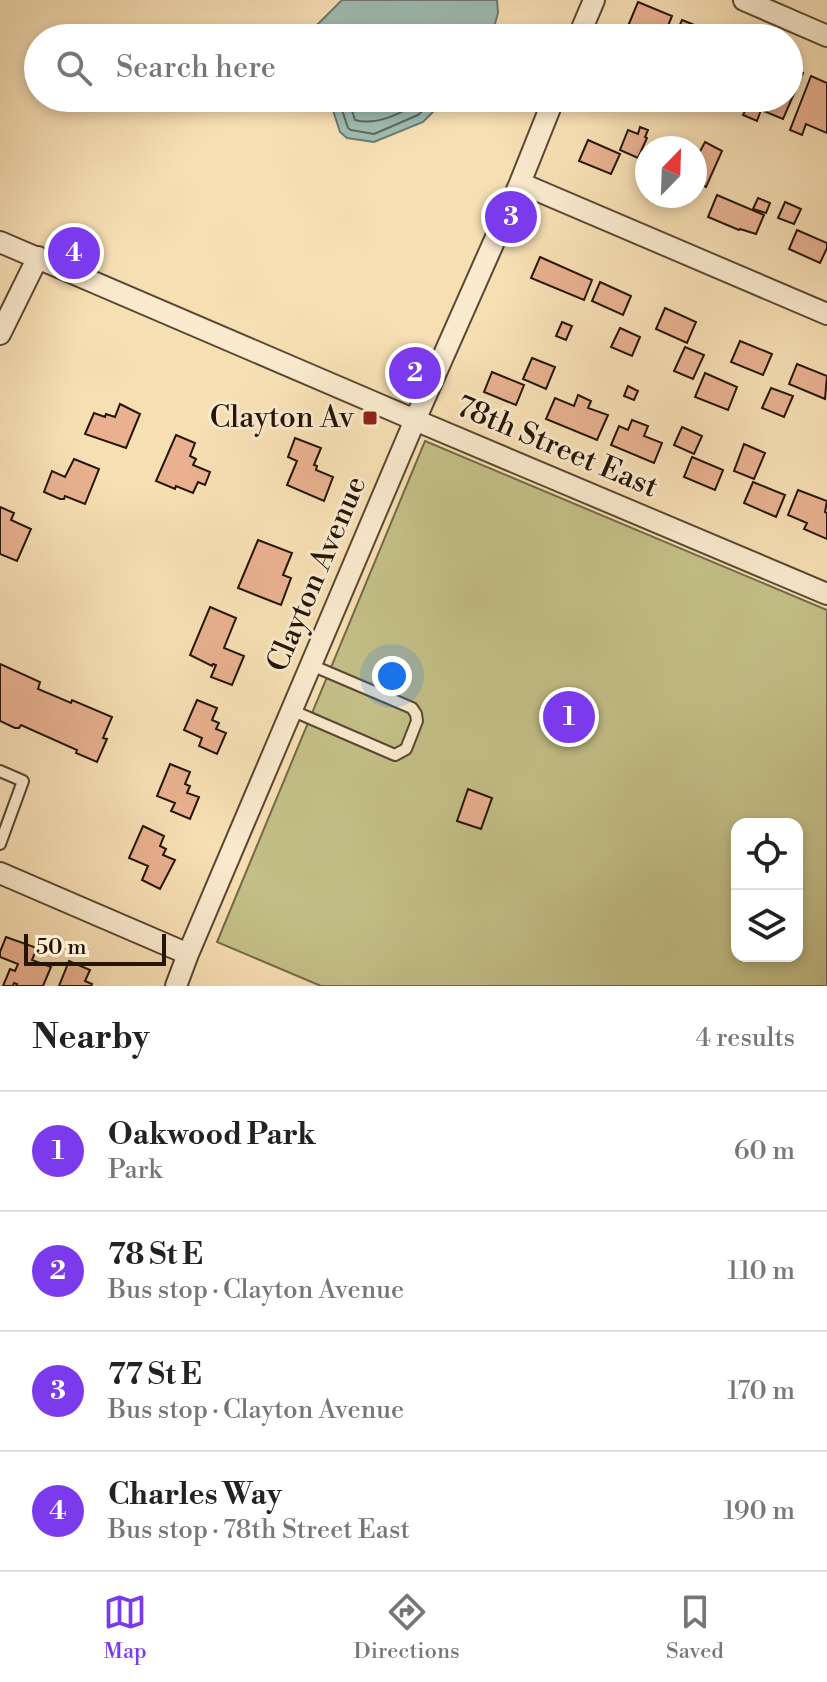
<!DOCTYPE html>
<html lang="en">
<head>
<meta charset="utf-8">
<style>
	:root { --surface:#fff; --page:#f6f6f6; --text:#222; --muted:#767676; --line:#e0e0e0; --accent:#7c3aed }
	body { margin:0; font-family:"Libre Bodoni",serif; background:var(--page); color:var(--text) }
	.controls { position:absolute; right:24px; bottom:24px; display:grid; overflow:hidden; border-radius:16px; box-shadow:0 4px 12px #0003 }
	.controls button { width:72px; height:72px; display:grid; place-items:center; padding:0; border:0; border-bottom:2px solid var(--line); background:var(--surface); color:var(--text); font:40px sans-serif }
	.compass { position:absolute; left:635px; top:136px; width:72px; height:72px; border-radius:50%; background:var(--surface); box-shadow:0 4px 12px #0003; rotate:23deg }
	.scale { position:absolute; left:24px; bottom:20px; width:142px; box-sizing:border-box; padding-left:8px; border:4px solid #251507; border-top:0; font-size:22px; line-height:28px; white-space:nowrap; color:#251507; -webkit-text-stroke:6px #faeace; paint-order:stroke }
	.you { position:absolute; left:392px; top:676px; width:28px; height:28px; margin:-20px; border:6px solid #fff; border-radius:50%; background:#1a73e8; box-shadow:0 0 0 12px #1a73e833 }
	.badge { display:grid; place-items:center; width:52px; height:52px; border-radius:50%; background:var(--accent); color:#fff; font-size:26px; font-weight:700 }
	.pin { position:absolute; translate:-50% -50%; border:4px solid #fff; box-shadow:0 2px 8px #0006 }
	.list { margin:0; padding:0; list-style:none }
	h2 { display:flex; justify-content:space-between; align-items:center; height:104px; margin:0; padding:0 32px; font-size:34px }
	h2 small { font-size:26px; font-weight:400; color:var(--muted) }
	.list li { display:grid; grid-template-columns:52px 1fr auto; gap:24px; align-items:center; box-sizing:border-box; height:120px; padding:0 32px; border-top:2px solid var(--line) }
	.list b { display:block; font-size:30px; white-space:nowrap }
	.list p { margin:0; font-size:26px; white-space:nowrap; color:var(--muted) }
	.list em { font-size:26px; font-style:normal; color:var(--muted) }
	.icon { flex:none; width:44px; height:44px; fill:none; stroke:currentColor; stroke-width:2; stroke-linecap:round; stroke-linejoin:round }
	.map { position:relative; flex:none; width:827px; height:986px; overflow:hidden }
	.search { position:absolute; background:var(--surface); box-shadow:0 4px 12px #0003; left:24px; right:24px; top:24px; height:88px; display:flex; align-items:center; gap:20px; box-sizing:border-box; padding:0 28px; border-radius:44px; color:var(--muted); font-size:30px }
	.sheet { height:584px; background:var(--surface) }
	nav { display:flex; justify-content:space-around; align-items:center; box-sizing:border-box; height:112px; border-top:2px solid var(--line); background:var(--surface); font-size:22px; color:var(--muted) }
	nav a { display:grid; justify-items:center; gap:4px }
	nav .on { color:var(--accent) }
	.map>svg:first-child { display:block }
</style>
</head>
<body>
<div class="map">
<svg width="827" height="986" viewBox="0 0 827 986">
	<rect width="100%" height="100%" fill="#f7dfb4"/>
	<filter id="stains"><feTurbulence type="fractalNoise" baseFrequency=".0025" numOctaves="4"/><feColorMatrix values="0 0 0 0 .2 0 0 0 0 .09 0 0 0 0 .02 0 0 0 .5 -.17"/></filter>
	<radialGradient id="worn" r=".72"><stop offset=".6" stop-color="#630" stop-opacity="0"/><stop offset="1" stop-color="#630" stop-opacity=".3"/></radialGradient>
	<!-- green -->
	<path fill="#c4c088" stroke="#746a48" stroke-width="2" fill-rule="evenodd" d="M 425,441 L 827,610 L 827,986 L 321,986 L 217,942 ZM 737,824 L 797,824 L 797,956 L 737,956 Z"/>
	<!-- water -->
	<path fill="#9ebcb2" stroke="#6e796e" stroke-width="2" d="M 342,0 L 497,0 L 498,13 L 491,38 L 314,38 L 314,28 Z
		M 329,98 L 447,98 L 423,122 L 374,142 L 347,138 L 340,132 Z"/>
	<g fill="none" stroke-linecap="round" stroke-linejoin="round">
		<!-- shore -->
		<path stroke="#62685c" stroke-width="2" d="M 338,98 L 348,128 L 351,130 L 374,134 L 418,115 L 436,98
			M 348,98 L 355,120 C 376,126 406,113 421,98"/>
	</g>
	<!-- building -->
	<path fill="#e9b190" stroke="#251507" stroke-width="2" d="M 638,2 L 672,16 L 663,38 L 623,38 Z
		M 682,20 L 717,34 L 715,38 L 674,38 Z
		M 789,66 L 803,73 L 783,119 L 761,110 L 757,121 L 743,115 L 751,98 L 789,98 Z
		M 811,76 L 827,83 L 827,133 L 806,124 L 802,135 L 790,130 Z
		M 640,127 L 648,130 L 645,137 L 647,138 L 638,158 L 620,150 L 628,130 L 638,134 Z
		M 588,140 L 620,154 L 611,174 L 579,161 Z
		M 705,142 L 722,151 L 706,187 L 695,182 L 695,161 Z
		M 717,195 L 764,215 L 756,234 L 740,229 L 739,230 L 708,217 Z
		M 758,198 L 770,203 L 766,213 L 753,209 Z
		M 785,202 L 801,209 L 794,224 L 778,218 Z
		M 797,230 L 827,243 L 827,248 L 820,263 L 789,249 Z
		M 540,257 L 592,280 L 584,300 L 531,278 Z
		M 600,282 L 631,296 L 623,315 L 592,301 Z
		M 665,308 L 696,322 L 687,343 L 656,329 Z
		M 562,322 L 572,326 L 566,340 L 556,336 Z
		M 620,328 L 640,337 L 632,356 L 611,347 Z
		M 740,341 L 772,354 L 763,375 L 731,362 Z
		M 685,347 L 704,355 L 693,379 L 674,371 Z
		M 532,358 L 555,367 L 546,389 L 523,379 Z
		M 797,364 L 827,376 L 825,399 L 789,384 Z
		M 492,372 L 524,385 L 516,405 L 484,392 Z
		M 705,373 L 737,387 L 728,410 L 695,397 Z
		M 628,386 L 638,391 L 634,400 L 624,396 Z
		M 771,388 L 793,396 L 784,417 L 762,408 Z
		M 578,395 L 591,401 L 588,408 L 608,415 L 597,440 L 546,419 L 555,398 L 574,406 Z
		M 120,404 L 140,414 L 126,448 L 85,434 L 94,413 L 105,417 L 106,414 L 115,417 Z
		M 632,420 L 648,426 L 644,436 L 662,443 L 654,463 L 611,445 L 619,426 L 628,430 Z
		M 682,427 L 702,436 L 694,454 L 674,445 Z
		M 176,435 L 195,443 L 190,456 L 196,459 L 193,465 L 210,472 L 205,485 L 198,482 L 193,493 L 176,486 L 175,489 L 156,481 Z
		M 295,438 L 321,448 L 314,465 L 317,466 L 316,470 L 333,477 L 324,501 L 287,485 L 297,461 L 288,457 Z
		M 744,444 L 765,453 L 754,479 L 734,471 Z
		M 692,457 L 723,470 L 715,490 L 684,477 Z
		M 74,459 L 99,469 L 85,504 L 65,496 L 64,499 L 60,499 L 44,492 L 52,471 L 65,477 Z
		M 753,482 L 785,495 L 776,517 L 744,503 Z
		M 798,490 L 827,501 L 825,512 L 827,513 L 827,539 L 804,529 L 807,523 L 788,515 Z
		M 0,507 L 14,513 L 11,520 L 31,529 L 17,561 L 0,554 Z
		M 258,540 L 292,553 L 283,575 L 291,578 L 281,605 L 238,588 Z
		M 210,607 L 236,618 L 224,648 L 244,656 L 232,685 L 211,677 L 216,665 L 213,664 L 212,666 L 190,655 Z
		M 0,664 L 40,682 L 38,689 L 71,703 L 72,700 L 112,717 L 103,738 L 107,739 L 97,762 L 76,753 L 77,750 L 21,725 L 19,728 L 15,728 L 0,721 Z
		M 197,700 L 217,708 L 212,720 L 219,723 L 216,729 L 226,733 L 217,754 L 199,746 L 202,738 L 184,730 Z
		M 170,764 L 190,772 L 185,784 L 190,786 L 187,793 L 199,797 L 190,819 L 171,811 L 175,803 L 157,796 Z
		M 468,789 L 492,798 L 481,829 L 457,821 Z
		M 143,826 L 164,836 L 160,846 L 166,849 L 163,855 L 175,860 L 160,889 L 142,880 L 148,866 L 129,858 Z
		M 6,937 L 37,948 L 32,960 L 51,967 L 43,986 L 16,986 L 17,984 L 14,983 L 13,986 L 3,986 L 10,969 L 15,971 L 18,964 L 0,957 L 0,952 Z
		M 69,961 L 90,970 L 85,981 L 92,984 L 91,986 L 59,986 Z"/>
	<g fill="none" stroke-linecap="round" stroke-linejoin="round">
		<defs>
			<path id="service" d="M 291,710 L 395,755 L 406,749 L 417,721 L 416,714 L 412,708 L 311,665
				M 0,771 L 23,781 L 0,844"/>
			<path id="minor" d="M 744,0 L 827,36
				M 578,38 L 594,0
				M 520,183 L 827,314
				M 0,242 L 415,420 L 827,594
				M 0,334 L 38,257
				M 0,873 L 188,954
				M 176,986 L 188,954 L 415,420 L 520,183 L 554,98"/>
		</defs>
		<!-- service casing -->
		<use href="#service" stroke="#5a4832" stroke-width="14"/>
		<!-- minor casing -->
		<use href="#minor" stroke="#5a4832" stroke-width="24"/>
		<!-- service -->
		<use href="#service" stroke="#faeace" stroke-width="10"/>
		<!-- minor -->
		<use href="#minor" stroke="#faeace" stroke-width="20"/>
	</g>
	<!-- markers -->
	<rect fill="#8f2418" stroke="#faeace" stroke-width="3" x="362" y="410" width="16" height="16" rx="4"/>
	<g text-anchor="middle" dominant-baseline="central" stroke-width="6" stroke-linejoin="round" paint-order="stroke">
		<!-- poi labels -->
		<g font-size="30" fill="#251507" stroke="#faeace" text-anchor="end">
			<text x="354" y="418">Clayton Av</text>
		</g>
		<!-- street labels -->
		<g font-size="30" fill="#251507" stroke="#faeace">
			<text transform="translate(557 447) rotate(23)">78th Street East</text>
			<text transform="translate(317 574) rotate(-67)">Clayton Avenue</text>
		</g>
	</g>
	<rect width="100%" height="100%" filter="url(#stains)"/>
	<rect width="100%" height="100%" fill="url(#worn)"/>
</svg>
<div class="controls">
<button><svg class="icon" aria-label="locate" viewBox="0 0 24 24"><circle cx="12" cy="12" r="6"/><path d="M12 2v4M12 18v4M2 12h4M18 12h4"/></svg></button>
<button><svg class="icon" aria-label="layers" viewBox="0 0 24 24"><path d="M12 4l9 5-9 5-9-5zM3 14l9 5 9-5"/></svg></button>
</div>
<svg class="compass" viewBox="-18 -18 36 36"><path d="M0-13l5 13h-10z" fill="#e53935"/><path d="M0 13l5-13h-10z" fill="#767676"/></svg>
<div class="scale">50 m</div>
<div class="you"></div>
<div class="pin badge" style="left:569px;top:717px">1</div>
<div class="pin badge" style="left:415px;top:373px">2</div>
<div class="pin badge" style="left:511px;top:217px">3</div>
<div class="pin badge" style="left:74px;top:253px">4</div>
<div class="search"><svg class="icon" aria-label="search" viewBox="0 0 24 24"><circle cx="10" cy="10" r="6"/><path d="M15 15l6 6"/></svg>Search here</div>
</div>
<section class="sheet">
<h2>Nearby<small>4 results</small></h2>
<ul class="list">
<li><span class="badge">1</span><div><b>Oakwood Park</b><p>Park</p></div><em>60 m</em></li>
<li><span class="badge">2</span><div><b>78 St E</b><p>Bus stop · Clayton Avenue</p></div><em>110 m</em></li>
<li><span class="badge">3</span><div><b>77 St E</b><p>Bus stop · Clayton Avenue</p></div><em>170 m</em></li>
<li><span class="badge">4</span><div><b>Charles Way</b><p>Bus stop · 78th Street East</p></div><em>190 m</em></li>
</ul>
</section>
<nav>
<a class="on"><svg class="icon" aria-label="map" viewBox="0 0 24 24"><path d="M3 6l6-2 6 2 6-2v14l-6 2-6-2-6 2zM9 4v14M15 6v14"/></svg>Map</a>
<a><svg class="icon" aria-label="directions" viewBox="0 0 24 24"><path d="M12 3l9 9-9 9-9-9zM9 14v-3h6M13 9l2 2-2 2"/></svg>Directions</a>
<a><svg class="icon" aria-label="saved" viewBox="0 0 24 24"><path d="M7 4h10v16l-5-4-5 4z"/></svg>Saved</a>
</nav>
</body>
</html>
